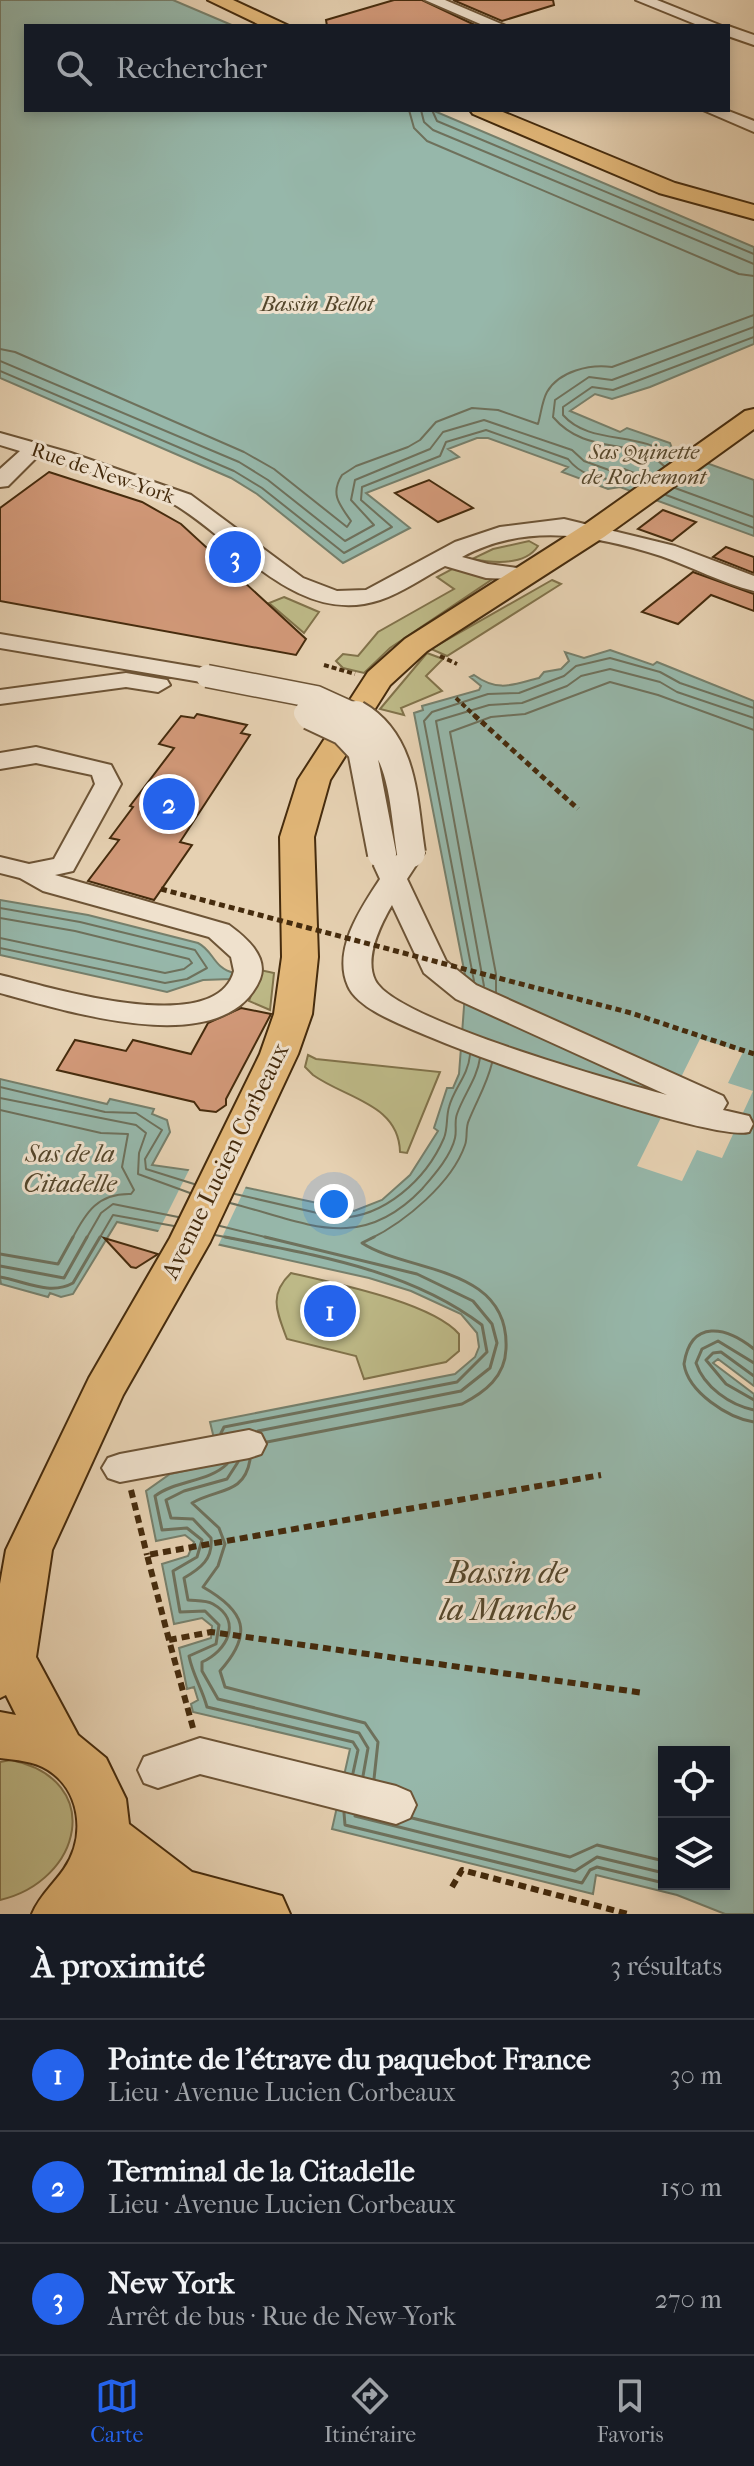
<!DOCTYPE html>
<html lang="fr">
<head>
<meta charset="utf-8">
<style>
	:root { --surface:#171b24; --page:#242831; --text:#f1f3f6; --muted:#9ea1a6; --line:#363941; --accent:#2563eb }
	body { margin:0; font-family:"IM FELL French Canon",serif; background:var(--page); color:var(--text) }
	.controls { position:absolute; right:24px; bottom:24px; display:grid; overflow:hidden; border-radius:0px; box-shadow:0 4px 12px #0003 }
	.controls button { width:72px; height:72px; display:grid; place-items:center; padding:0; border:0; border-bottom:2px solid var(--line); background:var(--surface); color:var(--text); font:40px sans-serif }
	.you { position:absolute; left:334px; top:1204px; width:28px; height:28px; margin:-20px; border:6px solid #fff; border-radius:50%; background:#1a73e8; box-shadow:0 0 0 12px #1a73e833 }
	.badge { display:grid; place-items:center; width:52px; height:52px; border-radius:50%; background:var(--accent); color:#fff; font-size:26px; font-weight:700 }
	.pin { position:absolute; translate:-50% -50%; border:4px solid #fff; box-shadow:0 2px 8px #0006 }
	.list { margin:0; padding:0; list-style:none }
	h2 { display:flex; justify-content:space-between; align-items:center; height:104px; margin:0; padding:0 32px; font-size:34px }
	h2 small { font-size:26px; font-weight:400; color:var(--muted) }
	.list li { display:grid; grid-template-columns:52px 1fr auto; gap:24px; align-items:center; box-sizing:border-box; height:112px; padding:0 32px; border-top:2px solid var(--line) }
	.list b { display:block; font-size:30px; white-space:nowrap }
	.list p { margin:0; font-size:26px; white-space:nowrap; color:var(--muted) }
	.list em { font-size:26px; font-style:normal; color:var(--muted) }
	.icon { flex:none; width:44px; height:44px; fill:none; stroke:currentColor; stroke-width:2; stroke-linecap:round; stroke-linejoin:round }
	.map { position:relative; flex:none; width:754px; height:1914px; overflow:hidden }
	.search { position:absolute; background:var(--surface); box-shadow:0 4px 12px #0003; left:24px; right:24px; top:24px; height:88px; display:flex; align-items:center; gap:20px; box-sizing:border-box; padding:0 28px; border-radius:0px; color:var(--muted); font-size:30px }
	.sheet { height:440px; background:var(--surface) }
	nav { display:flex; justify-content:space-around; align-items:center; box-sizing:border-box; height:112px; border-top:2px solid var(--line); background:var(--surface); font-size:22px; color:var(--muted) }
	nav a { display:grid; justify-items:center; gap:4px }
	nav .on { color:var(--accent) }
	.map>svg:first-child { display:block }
</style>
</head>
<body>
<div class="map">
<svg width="754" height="1914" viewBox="0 0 754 1914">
	<rect width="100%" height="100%" fill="#e6d1b2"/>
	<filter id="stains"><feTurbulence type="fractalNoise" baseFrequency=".0025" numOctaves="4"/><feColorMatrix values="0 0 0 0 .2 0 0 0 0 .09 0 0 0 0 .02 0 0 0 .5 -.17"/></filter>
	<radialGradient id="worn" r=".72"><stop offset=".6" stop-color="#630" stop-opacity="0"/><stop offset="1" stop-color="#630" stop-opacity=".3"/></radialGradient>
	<!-- green -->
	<path fill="#bdb987" stroke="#81724a" stroke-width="2" d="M 529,541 L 538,546 C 525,566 493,563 472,559 L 493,549 Z
		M 454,568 L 497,576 L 390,648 L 364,673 L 343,668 L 336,661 L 343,654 L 358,656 L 378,632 L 454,589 L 437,577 Z
		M 552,580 L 561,584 L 447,656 L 431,649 Z
		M 284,597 L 319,612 L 304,633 L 269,603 Z
		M 427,653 L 443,659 L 426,676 L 442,691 L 401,708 L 404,715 L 380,709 Z
		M 260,970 L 274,973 L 270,1010 L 249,1001 Z
		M 308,1055 L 316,1059 L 440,1072 L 407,1153 L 400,1152 C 399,1104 347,1099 313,1075 L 305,1067 Z
		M 291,1273 C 333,1283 431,1302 459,1334 L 459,1351 L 446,1362 L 364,1379 L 356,1356 L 287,1339 C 277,1312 268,1295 291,1273 Z
		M 11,1760 C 106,1780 82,1881 0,1900 L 0,1762 Z"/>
	<!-- water -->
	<path fill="#96b7aa" stroke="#767f6b" stroke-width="2" fill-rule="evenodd" d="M 0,0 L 173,0 L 234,26 L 26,26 L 26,110 L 432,110 L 754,247 L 754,344 L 650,387 L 612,399 L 595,394 L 570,411 L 620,432 L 627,428 L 670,443 L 673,451 L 754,480 L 754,536 L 620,487 L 608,489 L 562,472 L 568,467 L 488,438 L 477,438 L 448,449 L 459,457 L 366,493 L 410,528 L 343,563 L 257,494 L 231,478 L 0,378 Z
		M 610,650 L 653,665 L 657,662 L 754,701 L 754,1386 L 718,1359 L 713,1363 L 754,1394 L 754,1914 L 725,1914 L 677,1895 L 596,1875 L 593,1894 L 332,1829 L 350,1749 L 193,1712 L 191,1704 L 198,1700 L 194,1687 L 187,1689 L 179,1648 L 211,1638 L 212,1626 L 202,1618 L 174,1624 L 162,1564 L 188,1556 L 194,1542 L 185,1535 L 156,1541 L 146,1491 L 170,1474 L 220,1463 L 210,1422 L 455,1374 L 475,1357 L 479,1347 L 477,1333 L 461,1314 L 411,1291 L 369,1278 L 117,1222 L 73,1294 L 61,1297 L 50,1293 L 48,1297 L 1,1284 L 0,1278 L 0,1079 L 107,1104 L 110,1099 L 154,1109 L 152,1114 L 167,1120 L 170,1132 L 152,1165 L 195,1171 L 193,1176 L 354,1211 L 382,1200 L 410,1175 L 438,1131 L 434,1128 L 447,1088 L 453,1088 L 459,1074 L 466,980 L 414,713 L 423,710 L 422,706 L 479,690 L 481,686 L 470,677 L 474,675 C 499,693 514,684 539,678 L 544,672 L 561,669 L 569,661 L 565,652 L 584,658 ZM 664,1752 L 724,1752 L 724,1884 L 664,1884 Z
		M 0,900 L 88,915 L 198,943 C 214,951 213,968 234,973 L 231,979 L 203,980 L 167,992 L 0,955 Z"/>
	<!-- pier -->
	<path fill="#e6d1b2" d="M 700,1039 L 743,1052 L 728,1083 L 753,1091 L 722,1158 L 697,1150 L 682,1181 L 637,1166 Z
		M 191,1166 L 198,1168 L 198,1173 L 247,1184 L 217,1248 L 157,1234 Z"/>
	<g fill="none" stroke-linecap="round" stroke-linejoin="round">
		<!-- shore-far1 -->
		<path stroke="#6e715c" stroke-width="2" d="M 409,110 L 414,128 L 427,141 L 739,274 L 754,276
			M 421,110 L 424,122 L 433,130 L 754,264
			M 432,110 L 437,121 L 754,254
			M 0,349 L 15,352 L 244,452 L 274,469 L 347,527 L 351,521 C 339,504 330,494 342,475 L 356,466 L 408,447 L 420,440 L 436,422 L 472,408 L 498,410 L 538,424 C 541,414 542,401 547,392 C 559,371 590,364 612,367 L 754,315
			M 0,361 L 239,462 L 268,480 L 345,541 L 374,525 L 351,500 L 355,480 L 430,449 L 443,432 L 484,420 L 572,450 L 584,461 L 609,470 L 624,469 L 647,478
			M 0,371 L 234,471 L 262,488 L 344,553 L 392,527 L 361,500 L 362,487 L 440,456 L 446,442 L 486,430 L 568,459 C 586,482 611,477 637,485
			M 673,459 C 643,429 591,447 563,415 L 563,407 L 592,387 L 613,390 L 754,337
			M 664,466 C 634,436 587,457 553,417 L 555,400 L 589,377 L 612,380 L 754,327
			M 675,488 L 754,517
			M 666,495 L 754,528
			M 0,908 L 80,922 L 195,950 L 207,968 L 187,979 L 165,983 L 0,948
			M 0,918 L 75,931 L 189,959 L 192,963 L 184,969 L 165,973 L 0,938
			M 474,981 L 424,721 L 432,712 L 488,694 L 519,693 L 564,676 L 576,666 L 610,658 L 660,672 L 680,683 L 754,708
			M 484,986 L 436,721 L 489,705 L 522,703 L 567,686 L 581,676 L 610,669 L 660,682 L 677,692 L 754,718
			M 496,992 L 496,974 L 450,732 L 491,717 L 525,714 L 610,682 L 658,695 L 754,730
			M 0,1087 L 105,1112 L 136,1113 L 162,1130 L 145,1159 L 146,1169 L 194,1184
			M 0,1098 L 136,1125 L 146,1133 L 139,1153 L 138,1174 L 190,1193
			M 0,1110 L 101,1133 L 128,1134 L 122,1167 L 134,1190 L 131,1194 C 98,1193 86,1212 72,1239
			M 235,1194 L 339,1218 C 384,1217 426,1180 444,1138 C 448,1128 446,1117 449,1107 C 454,1088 468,1076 470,1055
			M 230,1203 C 306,1222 359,1255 422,1189 C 434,1175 451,1156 455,1138 C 457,1130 454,1122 457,1114 C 464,1094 477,1079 480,1058
			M 220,1226 L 273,1239
			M 215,1235 L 235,1239
			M 86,1239 L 101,1213 L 113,1204 L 178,1217
			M 99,1239 L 113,1215 L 174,1226
			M 370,1239 C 405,1222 452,1183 465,1145 C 468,1137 465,1128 469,1120 C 477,1100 487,1084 492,1063"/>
		<!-- shore -->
		<path stroke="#6e715c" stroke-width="3" d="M 0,1254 L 58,1264 L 73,1237
			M 0,1266 L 64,1278 L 87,1237
			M 0,1277 C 24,1281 50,1296 73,1283 L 100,1237
			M 754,1349 C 727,1327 691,1318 684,1364 C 688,1392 728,1418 754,1422
			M 754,1363 L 718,1341 L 702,1349 L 696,1363 C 704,1387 730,1405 754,1410
			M 754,1376 L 721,1352 L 713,1353 L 706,1360 L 726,1384 L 754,1400
			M 258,1431 L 461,1391 L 490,1368 L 497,1343 L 492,1324 L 473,1301 L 417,1274 L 265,1237
			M 221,1433 L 224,1427 L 457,1382 L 487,1352 L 482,1325 C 408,1269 313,1255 225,1237
			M 267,1442 L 462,1404 C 485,1392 505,1377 506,1349 C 510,1265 408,1273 362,1243 L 374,1237
			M 250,1460 C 244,1495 218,1488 192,1503 L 219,1528 L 225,1544 L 218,1566 L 203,1587 C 245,1611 254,1633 220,1671 L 225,1687 L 365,1723 L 378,1742 L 374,1779
			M 238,1462 L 227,1479 L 184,1491 L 166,1500 L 171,1518 L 193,1519 L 211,1538 C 213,1559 201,1568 184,1578 L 188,1600 C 196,1601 206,1600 213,1604 C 243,1621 227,1651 202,1662 L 202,1671 L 218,1699 L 359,1733 L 368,1748 L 363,1776
			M 227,1464 C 209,1482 176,1480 155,1496 L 162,1530 L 187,1528 L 202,1540 L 197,1557 L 173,1571 L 180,1612 L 205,1611 L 219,1625 L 216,1644 L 189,1656 C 193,1676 202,1688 207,1707 L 353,1742 L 358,1750 L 353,1773
			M 344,1813 L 345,1825 L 582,1883 L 590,1870 L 597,1867 L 664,1883
			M 355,1816 L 575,1871 L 597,1857 L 664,1873
			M 412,1818 L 570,1857 L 597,1845 L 664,1861"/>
	</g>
	<!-- building -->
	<path fill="#d29979" stroke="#452b0d" stroke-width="2" d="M 394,0 L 422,0 L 477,26 L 327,26 L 326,20 Z
		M 453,0 L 553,0 L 554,5 L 502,21 Z
		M 49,472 L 142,502 L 181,524 L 306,639 L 296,655 L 0,601 L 0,508 Z
		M 429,480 L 473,508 L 438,522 L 395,493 Z
		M 663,510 L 696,522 L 672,541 L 638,529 Z
		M 726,547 L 754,557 L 754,573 L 713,557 Z
		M 693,572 L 754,594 L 754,611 L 711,595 L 678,624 L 642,612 Z
		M 197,714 L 247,725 L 241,733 L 250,735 L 180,842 L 192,845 L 154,900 L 88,881 L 119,840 L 110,838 L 133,807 L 130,806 L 174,748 L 159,744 L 181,716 L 194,718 Z
		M 241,1008 L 271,1014 L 226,1099 L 226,1105 L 216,1112 L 200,1110 L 194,1102 L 57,1070 L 75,1040 L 126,1051 L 133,1040 L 191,1054 L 208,1023 Z
		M 104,1238 L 158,1254 L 136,1268 L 131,1267 Z"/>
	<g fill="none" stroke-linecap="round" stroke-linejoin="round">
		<defs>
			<path id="minor" d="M 425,0 L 445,0 L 506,26 L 485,26 Z
				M 636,0 L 657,0 L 722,26 L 700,26 Z
				M 728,26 L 754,35 L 754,45 L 728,36 Z
				M 703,110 L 726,110 L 754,121 L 754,132 Z
				M 0,433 L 71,453 L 191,495 L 303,578 L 337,591 L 366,590 L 455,542 L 500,527 L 564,519 L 675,546 L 754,576 L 754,591 C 722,583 692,567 661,556 C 594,535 527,522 462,557 L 488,564 L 533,570 L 536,575 L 533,580 L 486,578 L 445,566 C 424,577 402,593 380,600 C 300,627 238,544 177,506 C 148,488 91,474 57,461 L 38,456 L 8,486 L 0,487 L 0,469 L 20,451 L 0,445 Z
				M 0,634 L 207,669 L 219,676 L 207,683 L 0,648 Z
				M 126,673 L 167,680 L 170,685 L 158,692 L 126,687 L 0,704 L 0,690 Z
				M 36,747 L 111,765 L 121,784 L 73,871 L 55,875 L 229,925 C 244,936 269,956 260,979 C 225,1063 64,1010 0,993 L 0,975 C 46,986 216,1040 234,971 L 231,957 L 209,937 L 43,891 L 20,878 L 0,873 L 0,857 L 29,864 L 54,859 L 95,784 L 92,775 L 36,763 L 0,769 L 0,753 Z
				M 411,845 L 420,847 L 424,853 L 407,879 L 446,961 L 476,985 L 723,1096 L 727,1103 L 723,1110 L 749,1116 L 753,1124 L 749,1132 C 710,1143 418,1039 374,1011 C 365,1006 352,996 348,986 C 332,950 361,908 380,879 L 374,866 L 378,860 L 393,859 L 402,847 ZM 392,905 L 424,973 L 456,999 L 667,1095 C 618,1082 394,1020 375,980 C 364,957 381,924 392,905 Z
				M 249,1430 L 261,1434 L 266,1444 L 261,1454 L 249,1458 L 120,1482 L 108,1478 L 102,1468 L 108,1458 L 120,1454 Z
				M 200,1738 L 396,1786 L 410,1792 L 416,1805 L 410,1818 L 396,1824 L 200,1774 L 158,1788 L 144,1783 L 138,1770 L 144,1757 Z"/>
			<path id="major" d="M 208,0 L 233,0 L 289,26 L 262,26 Z
				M 470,110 L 498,110 L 675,183 L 754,205 L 754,219 L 659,193 L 473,114 Z
				M 754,409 L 754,429 L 604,537 L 427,651 L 390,685 L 330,780 L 314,837 L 318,957 L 312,1014 L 298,1054 L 210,1242 L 123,1395 L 52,1550 L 36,1657 L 78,1735 L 106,1758 L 126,1799 L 129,1824 L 192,1872 L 282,1896 L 290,1914 L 32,1914 C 40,1895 53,1885 64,1869 C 86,1837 81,1791 48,1770 C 34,1761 16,1760 0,1758 L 0,1712 L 16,1715 L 6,1695 L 0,1698 L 0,1584 L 6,1550 L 89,1378 L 170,1238 L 260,1054 L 274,1014 L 282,957 L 280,837 L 298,780 L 368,672 L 405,639 L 584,525 L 745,411 Z"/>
		</defs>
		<!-- minor casing -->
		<use href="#minor" stroke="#6d5436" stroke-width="4"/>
		<!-- major casing -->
		<use href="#major" stroke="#452b0d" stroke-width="4"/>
		<!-- path-far2 -->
		<path stroke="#452b0d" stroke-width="4" stroke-dasharray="5 3" stroke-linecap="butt" d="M 440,656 L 457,664
			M 324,665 L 355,674
			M 456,698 L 476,717"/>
		<!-- path-far1 -->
		<path stroke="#452b0d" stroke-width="5" stroke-dasharray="6 4" stroke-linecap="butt" d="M 474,715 L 578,809"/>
		<!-- path -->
		<path stroke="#452b0d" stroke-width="6" stroke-dasharray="8 5" stroke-linecap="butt" d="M 131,1490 L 147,1555
			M 169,1640 L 147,1555 L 601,1475
			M 193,1728 L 169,1640 L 211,1632 L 644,1693
			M 452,1887 L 462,1870 L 628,1914"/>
		<!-- minor -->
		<use href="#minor" fill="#efe1cd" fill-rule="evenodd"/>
		<!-- major -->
		<use href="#major" fill="#e3b879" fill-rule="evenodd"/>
		<defs>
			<path id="minor-bridge-far1" d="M 207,676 L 316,697 L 360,717
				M 305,713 L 315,717"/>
			<path id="minor-bridge" d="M 310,715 L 344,731 L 362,750 L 382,854
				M 356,715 C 405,743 403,804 411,853"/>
		</defs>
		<!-- minor-bridge-far1 casing -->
		<use href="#minor-bridge-far1" stroke="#6d5436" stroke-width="25" stroke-linecap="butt"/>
		<!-- minor-bridge casing -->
		<use href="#minor-bridge" stroke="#6d5436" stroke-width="32" stroke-linecap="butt"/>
		<!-- path-bridge -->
		<path stroke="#452b0d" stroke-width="5" stroke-dasharray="6 4" stroke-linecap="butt" d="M 161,889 L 631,1013 L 754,1054"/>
		<!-- minor-bridge-far1 -->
		<use href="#minor-bridge-far1" stroke="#efe1cd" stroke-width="22"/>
		<!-- minor-bridge -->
		<use href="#minor-bridge" stroke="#efe1cd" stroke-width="28"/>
	</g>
	<g text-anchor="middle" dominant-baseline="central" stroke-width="6" stroke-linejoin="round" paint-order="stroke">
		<!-- far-street labels -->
		<g font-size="20" fill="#452b0d" stroke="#efe1cd">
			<text transform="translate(103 473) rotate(19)">Rue de New-York</text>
		</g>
		<!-- far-water labels -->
		<g font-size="22" font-style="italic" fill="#55472c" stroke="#efe1cd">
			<text x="317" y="304">Bassin Bellot</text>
			<text x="644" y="452">Sas Quinette<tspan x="644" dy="25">de Rochemont</tspan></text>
		</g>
		<!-- street labels -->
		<g font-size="24" fill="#452b0d" stroke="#efe1cd">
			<text transform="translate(225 1161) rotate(-64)">Avenue Lucien Corbeaux</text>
		</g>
		<!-- water labels -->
		<g font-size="26" font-style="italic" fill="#55472c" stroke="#efe1cd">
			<text x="70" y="1153">Sas de la<tspan x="70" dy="30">Citadelle</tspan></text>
		</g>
		<!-- near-water labels -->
		<g font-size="32" font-style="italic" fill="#55472c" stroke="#efe1cd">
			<text x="507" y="1572">Bassin de<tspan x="507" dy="37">la Manche</tspan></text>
		</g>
	</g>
	<rect width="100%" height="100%" filter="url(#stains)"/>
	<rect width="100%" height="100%" fill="url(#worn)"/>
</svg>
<div class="controls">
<button><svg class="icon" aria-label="locate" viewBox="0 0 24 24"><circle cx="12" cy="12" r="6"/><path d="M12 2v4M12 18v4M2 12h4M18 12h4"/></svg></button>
<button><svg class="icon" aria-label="layers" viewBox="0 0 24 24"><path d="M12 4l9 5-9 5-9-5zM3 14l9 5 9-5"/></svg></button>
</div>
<div class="you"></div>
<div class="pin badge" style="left:330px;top:1311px">1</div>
<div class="pin badge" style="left:169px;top:804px">2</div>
<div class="pin badge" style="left:235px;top:557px">3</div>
<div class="search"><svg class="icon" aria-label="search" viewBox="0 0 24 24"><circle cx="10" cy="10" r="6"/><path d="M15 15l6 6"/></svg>Rechercher</div>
</div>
<section class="sheet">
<h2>À proximité<small>3 résultats</small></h2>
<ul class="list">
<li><span class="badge">1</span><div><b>Pointe de l’étrave du paquebot France</b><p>Lieu · Avenue Lucien Corbeaux</p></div><em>30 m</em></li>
<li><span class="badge">2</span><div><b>Terminal de la Citadelle</b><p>Lieu · Avenue Lucien Corbeaux</p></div><em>150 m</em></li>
<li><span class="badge">3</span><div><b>New York</b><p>Arrêt de bus · Rue de New-York</p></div><em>270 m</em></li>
</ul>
</section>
<nav>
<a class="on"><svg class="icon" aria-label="map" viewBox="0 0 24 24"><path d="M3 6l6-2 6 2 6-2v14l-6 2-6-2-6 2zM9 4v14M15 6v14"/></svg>Carte</a>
<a><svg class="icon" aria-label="directions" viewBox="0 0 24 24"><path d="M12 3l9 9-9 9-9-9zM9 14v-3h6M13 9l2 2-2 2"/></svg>Itinéraire</a>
<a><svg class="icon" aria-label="saved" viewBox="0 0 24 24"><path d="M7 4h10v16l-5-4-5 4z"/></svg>Favoris</a>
</nav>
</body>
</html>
